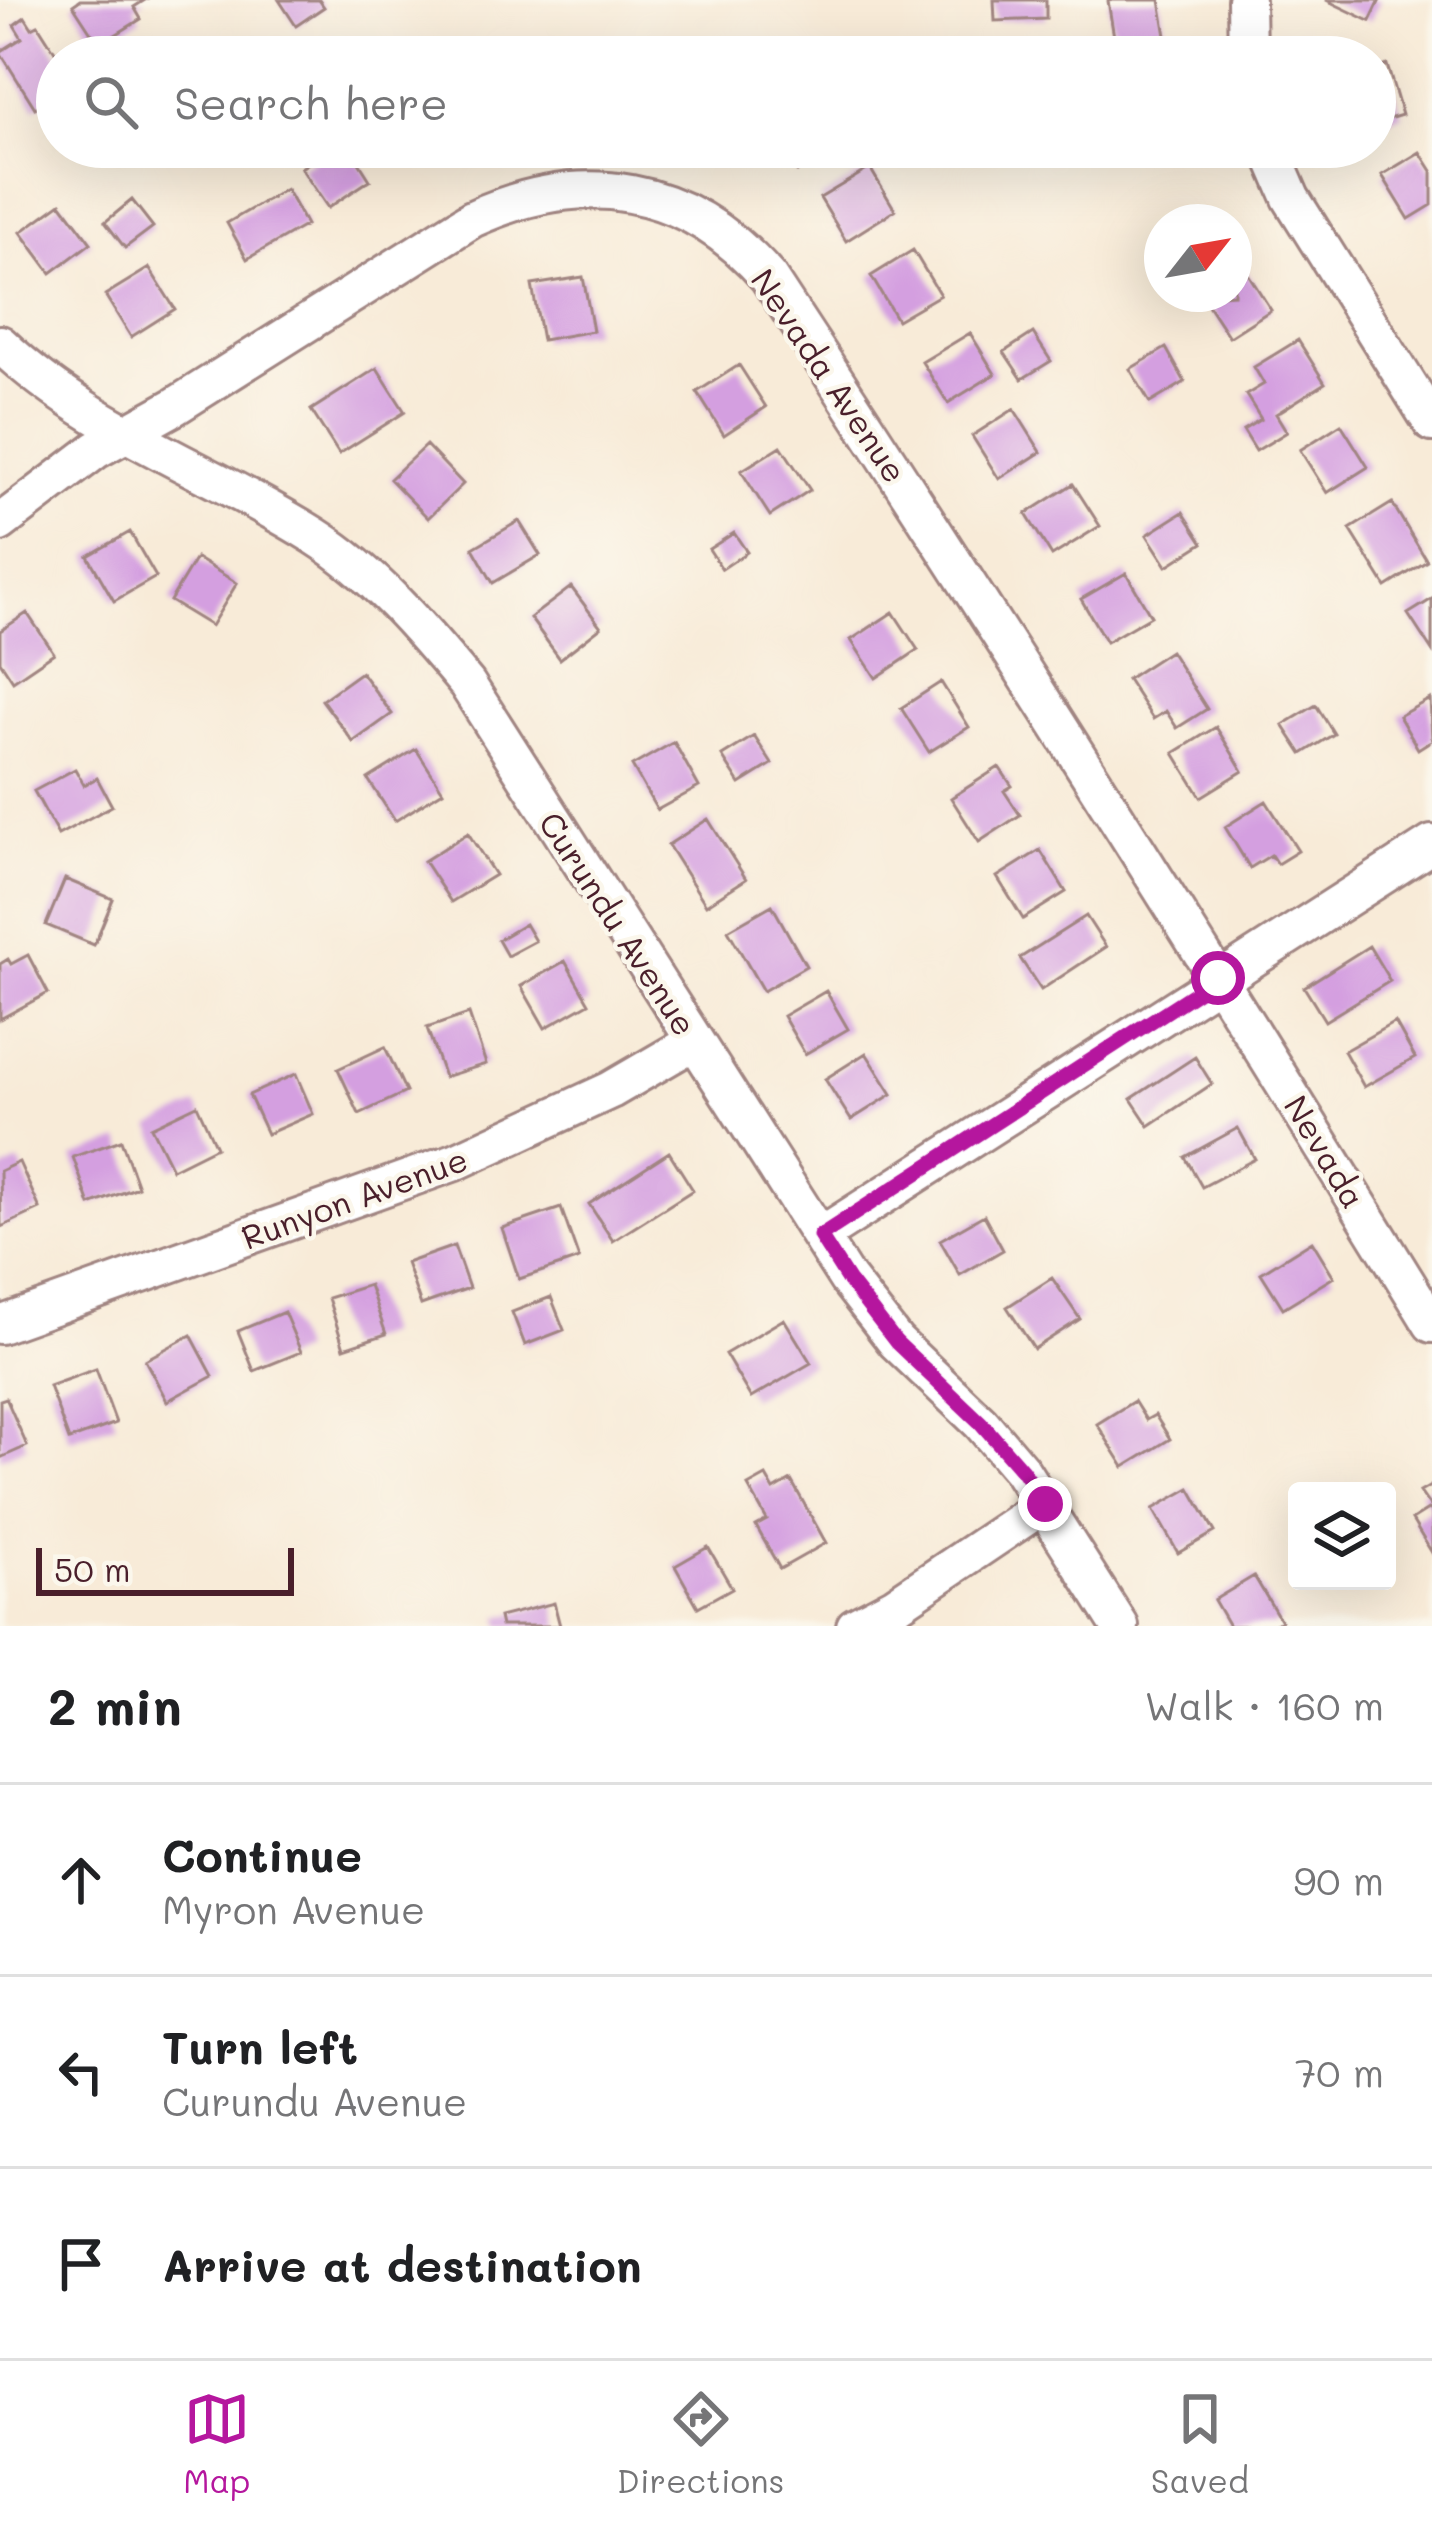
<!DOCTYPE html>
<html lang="en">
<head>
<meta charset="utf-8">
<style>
	:root { --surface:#fff; --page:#f6f6f6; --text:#202124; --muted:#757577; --line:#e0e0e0; --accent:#b5179e }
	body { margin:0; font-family:Mali,sans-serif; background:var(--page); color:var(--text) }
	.controls { position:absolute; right:36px; bottom:36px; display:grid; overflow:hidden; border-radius:12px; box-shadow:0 12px 48px #0002 }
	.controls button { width:108px; height:108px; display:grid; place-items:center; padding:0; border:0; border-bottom:3px solid var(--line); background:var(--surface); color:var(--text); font:60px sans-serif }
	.compass { position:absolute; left:1144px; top:204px; width:108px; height:108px; border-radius:50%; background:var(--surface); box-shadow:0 12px 48px #0002; rotate:59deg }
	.scale { position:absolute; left:36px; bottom:30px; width:258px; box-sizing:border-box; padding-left:12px; border:6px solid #4a1f2b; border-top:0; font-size:33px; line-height:42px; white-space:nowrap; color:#4a1f2b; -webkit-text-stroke:9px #fbf7ec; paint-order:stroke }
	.stop { position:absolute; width:36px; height:36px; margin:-27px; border:9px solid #b5179e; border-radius:50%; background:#fff }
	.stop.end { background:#b5179e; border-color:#fff; box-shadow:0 3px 12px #0008 }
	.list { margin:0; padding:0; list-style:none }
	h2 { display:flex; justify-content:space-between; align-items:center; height:156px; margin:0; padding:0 48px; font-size:51px }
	h2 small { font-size:39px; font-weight:400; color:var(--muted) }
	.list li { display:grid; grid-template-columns:78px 1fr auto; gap:36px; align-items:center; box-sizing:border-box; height:192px; padding:0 48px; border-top:3px solid var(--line) }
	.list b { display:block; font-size:45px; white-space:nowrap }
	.list p { margin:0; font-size:39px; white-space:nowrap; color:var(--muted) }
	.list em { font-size:39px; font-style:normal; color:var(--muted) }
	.icon { flex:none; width:66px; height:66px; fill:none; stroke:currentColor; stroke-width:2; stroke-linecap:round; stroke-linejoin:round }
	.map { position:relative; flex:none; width:1432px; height:1626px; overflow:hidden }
	.search { position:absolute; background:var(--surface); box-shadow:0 12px 48px #0002; left:36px; right:36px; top:36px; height:132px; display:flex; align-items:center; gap:30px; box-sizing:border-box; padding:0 42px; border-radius:66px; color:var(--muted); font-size:45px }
	.sheet { height:732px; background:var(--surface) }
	nav { display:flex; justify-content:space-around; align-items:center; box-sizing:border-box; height:168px; border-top:3px solid var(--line); background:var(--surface); font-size:33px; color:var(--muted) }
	nav a { display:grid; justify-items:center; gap:6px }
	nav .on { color:var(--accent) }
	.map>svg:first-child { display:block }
</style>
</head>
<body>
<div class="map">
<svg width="1432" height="1626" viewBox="0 0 1432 1626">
	<rect width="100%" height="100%" fill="#fbf7ec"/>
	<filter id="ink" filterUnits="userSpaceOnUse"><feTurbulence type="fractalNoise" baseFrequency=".00833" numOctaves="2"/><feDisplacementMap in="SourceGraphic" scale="24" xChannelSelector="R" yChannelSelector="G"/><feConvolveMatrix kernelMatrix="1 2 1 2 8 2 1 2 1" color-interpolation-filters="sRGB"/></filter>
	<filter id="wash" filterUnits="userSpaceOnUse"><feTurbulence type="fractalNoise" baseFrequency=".004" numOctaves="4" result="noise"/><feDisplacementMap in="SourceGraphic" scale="48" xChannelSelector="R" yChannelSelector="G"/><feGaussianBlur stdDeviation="2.7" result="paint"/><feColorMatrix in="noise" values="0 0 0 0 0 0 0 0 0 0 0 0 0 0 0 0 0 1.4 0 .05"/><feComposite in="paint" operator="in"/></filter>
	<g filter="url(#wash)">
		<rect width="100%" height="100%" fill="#f8ebd8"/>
		<g id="blocks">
			<!-- building -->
			<path fill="#d49fe0" d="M 80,0 L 145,0 L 134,7 L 141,19 L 99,45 L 73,5 Z
				M 279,0 L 319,0 L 324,7 L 296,26 Z
				M 994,0 L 1046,0 L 1046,19 L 995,21 Z
				M 1113,0 L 1160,0 L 1167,42 L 1116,49 L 1108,1 Z
				M 1326,0 L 1380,0 L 1370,21 Z
				M 25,17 L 32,28 L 38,25 L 57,55 L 57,94 L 35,108 L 0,52 L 22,38 L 14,25 Z
				M 637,44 L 637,57 L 586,57 L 586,45 Z
				M 1387,65 L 1402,115 L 1375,123 L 1375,69 Z
				M 333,147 L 349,147 L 370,180 L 328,208 L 301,168 Z
				M 770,147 L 820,147 L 797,172 Z
				M 1420,152 L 1432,171 L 1432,205 L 1409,219 L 1382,175 Z
				M 870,168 L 895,210 L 846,241 L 820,198 Z
				M 286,189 L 306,225 L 247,259 L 227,223 Z
				M 132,200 L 153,227 L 125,248 L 105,222 Z
				M 61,203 L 91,243 L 51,273 L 21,232 Z
				M 913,250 L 940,295 L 897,320 L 871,276 Z
				M 149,268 L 175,309 L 131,337 L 105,295 Z
				M 1245,269 L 1271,310 L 1229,337 L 1202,296 L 1234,294 L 1234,275 Z
				M 583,277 L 593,331 L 542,340 L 532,285 Z
				M 970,333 L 995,374 L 948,403 L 922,362 Z
				M 1033,333 L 1051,361 L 1022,379 L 1004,352 Z
				M 1298,340 L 1325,383 L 1276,414 L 1287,432 L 1256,451 L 1243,430 L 1261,419 L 1246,395 L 1264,384 L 1254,367 Z
				M 1166,348 L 1185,382 L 1150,403 L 1130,369 Z
				M 739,365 L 766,407 L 724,435 L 697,392 Z
				M 377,368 L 405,412 L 339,454 L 311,410 Z
				M 1014,409 L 1041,452 L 999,479 L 972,436 Z
				M 1341,424 L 1368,467 L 1327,493 L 1300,450 Z
				M 426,445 L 463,484 L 428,518 L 390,479 Z
				M 781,446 L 810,490 L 770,516 L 741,471 Z
				M 1073,484 L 1100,526 L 1052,556 L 1026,514 Z
				M 1392,503 L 1427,561 L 1386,587 L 1350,529 Z
				M 1183,512 L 1203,543 L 1167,566 L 1147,535 Z
				M 519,521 L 540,555 L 493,583 L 473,548 Z
				M 130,532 L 156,577 L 114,601 L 88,556 Z
				M 734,533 L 747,552 L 722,569 L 709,549 Z
				M 196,558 L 237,583 L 211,626 L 170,601 Z
				M 1126,573 L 1151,616 L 1106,642 L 1081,599 Z
				M 571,587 L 601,627 L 560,659 L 530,618 Z
				M 1432,599 L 1432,651 L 1408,614 Z
				M 893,612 L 918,650 L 876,678 L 851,640 Z
				M 27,613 L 54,653 L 13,681 L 0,661 L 0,631 Z
				M 1170,651 L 1207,709 L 1177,728 L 1166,711 L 1153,719 L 1127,679 Z
				M 361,672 L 392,714 L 353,742 L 322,700 Z
				M 941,682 L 969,727 L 929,752 L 901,708 Z
				M 1430,699 L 1432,740 L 1418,749 L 1399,716 Z
				M 1316,705 L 1334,734 L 1302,754 L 1283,725 Z
				M 1216,727 L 1243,771 L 1201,797 L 1174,753 Z
				M 754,736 L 772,764 L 740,784 L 722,756 Z
				M 674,742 L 699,787 L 657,810 L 632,766 Z
				M 416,749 L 443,791 L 395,821 L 368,779 Z
				M 999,767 L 1012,786 L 1004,791 L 1020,815 L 979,842 L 951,798 Z
				M 75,769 L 84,785 L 97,778 L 112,806 L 58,835 L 34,791 Z
				M 1266,801 L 1298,851 L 1277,864 L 1271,855 L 1250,868 L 1225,827 Z
				M 708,819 L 746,879 L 706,905 L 668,845 Z
				M 468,833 L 495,875 L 451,902 L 424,861 Z
				M 1040,850 L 1066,892 L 1023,919 L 997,877 Z
				M 65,879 L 113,899 L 94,945 L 46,925 Z
				M 772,905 L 806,966 L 763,991 L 728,930 Z
				M 1086,916 L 1106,947 L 1041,990 L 1020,958 Z
				M 525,924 L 535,941 L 507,956 L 498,940 Z
				M 1369,946 L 1390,981 L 1325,1021 L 1304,987 Z
				M 28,955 L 48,993 L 0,1019 L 0,964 L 8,959 L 11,964 Z
				M 565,961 L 589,1003 L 545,1028 L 521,986 Z
				M 826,991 L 848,1029 L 805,1054 L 783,1016 Z
				M 469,1014 L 486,1064 L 444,1077 L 427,1028 Z
				M 1395,1022 L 1415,1058 L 1364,1087 L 1344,1051 Z
				M 385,1047 L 406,1092 L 359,1114 L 338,1069 Z
				M 866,1053 L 892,1094 L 851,1120 L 825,1079 Z
				M 1195,1057 L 1212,1084 L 1149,1126 L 1131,1099 Z
				M 296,1074 L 313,1114 L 267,1134 L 249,1095 Z
				M 197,1105 L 216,1147 L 172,1169 L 151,1127 Z
				M 1238,1128 L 1255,1159 L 1202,1187 L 1185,1157 Z
				M 121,1140 L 138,1187 L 90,1205 L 73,1157 Z
				M 669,1152 L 693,1190 L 613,1241 L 589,1204 Z
				M 19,1162 L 40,1209 L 1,1227 L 0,1171 Z
				M 561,1208 L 579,1259 L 519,1279 L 502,1228 Z
				M 984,1215 L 1003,1250 L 960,1275 L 940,1240 Z
				M 1312,1241 L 1334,1277 L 1283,1308 L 1261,1273 Z
				M 454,1246 L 469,1288 L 421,1305 L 406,1263 Z
				M 1052,1278 L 1080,1319 L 1034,1349 L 1007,1307 Z
				M 369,1285 L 386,1334 L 344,1348 L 328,1298 Z
				M 551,1297 L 564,1330 L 525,1345 L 512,1312 Z
				M 284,1312 L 301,1352 L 254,1371 L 238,1331 Z
				M 784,1319 L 811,1363 L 751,1398 L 725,1354 Z
				M 191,1335 L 213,1376 L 167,1401 L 145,1360 Z
				M 96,1369 L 116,1423 L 69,1440 L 49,1386 Z
				M 6,1398 L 27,1446 L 0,1458 L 0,1400 Z
				M 1134,1401 L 1146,1420 L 1155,1415 L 1170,1439 L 1124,1467 L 1097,1424 Z
				M 766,1476 L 774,1490 L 791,1480 L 826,1543 L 780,1569 L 756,1526 L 767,1520 L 748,1486 Z
				M 1432,1485 L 1432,1553 L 1412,1520 L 1431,1508 L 1420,1492 Z
				M 1190,1488 L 1215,1532 L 1178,1553 L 1153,1509 Z
				M 708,1547 L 732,1588 L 698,1607 L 675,1566 Z
				M 1254,1576 L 1281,1621 L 1272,1626 L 1229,1626 L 1214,1600 Z
				M 554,1603 L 560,1626 L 501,1626 L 499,1617 Z"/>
		</g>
	</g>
	<g filter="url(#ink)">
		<use href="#blocks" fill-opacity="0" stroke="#a18582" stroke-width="3"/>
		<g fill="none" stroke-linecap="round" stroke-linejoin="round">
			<defs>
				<path id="street" d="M 1246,0 L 1247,57
					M 1269,147 L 1291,198 L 1432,423
					M 0,344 C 90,430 211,470 315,536 C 375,574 422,630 467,684 L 847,1279 L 896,1342 L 981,1423 L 1021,1470 L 1120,1626
					M 0,523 L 96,450 L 174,407 L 472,219 C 582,168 687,184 768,277 C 995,622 1216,972 1432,1324
					M 820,1236 L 1432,844
					M 0,1325 L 455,1162 L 611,1090 L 695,1041
					M 855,1626 L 895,1605 L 1045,1504"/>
			</defs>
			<!-- street casing -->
			<use href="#street" stroke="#a18582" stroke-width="42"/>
			<!-- street -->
			<use href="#street" stroke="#fff" stroke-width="36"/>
		</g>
	</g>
	<g fill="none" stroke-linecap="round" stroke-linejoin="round" filter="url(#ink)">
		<!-- route -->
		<path stroke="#b5179e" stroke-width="15" d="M 1045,1504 L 1022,1470 L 981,1423 L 896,1342 L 848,1280 L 820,1236 L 1218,978"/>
	</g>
	<g text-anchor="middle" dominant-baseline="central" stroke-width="9" stroke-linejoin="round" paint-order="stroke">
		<!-- street labels -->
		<g font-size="33" fill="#4a1f2b" stroke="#fbf7ec">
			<text transform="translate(830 375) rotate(56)">Nevada Avenue</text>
			<text transform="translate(619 923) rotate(57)">Curundu Avenue</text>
			<text transform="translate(1326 1151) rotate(59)">Nevada</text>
			<text transform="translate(354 1197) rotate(-20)">Runyon Avenue</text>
		</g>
	</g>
</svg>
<div class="controls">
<button><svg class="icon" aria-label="layers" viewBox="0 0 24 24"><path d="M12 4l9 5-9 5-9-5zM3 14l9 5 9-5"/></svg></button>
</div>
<svg class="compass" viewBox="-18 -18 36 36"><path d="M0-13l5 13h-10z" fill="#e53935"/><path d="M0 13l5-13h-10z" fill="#757577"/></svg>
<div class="scale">50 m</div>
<div class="stop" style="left:1218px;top:978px"></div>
<div class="stop end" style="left:1045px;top:1504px"></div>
<div class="search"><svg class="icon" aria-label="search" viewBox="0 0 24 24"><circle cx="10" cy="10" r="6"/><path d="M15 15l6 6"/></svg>Search here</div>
</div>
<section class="sheet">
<h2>2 min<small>Walk · 160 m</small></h2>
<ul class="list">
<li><svg class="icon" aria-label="ahead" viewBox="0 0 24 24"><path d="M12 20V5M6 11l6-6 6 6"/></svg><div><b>Continue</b><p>Myron Avenue</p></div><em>90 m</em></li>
<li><svg class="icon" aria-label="left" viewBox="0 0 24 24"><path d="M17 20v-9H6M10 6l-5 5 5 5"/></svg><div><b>Turn left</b><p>Curundu Avenue</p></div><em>70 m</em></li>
<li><svg class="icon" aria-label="arrive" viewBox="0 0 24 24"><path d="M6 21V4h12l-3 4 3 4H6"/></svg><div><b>Arrive at destination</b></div></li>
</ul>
</section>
<nav>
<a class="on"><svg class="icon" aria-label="map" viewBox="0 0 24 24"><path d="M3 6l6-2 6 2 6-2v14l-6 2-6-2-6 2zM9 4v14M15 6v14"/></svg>Map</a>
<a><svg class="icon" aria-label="directions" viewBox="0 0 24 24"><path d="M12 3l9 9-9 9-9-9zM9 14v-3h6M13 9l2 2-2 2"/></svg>Directions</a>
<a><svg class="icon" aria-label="saved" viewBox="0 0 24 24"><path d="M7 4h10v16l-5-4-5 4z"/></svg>Saved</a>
</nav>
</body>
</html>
